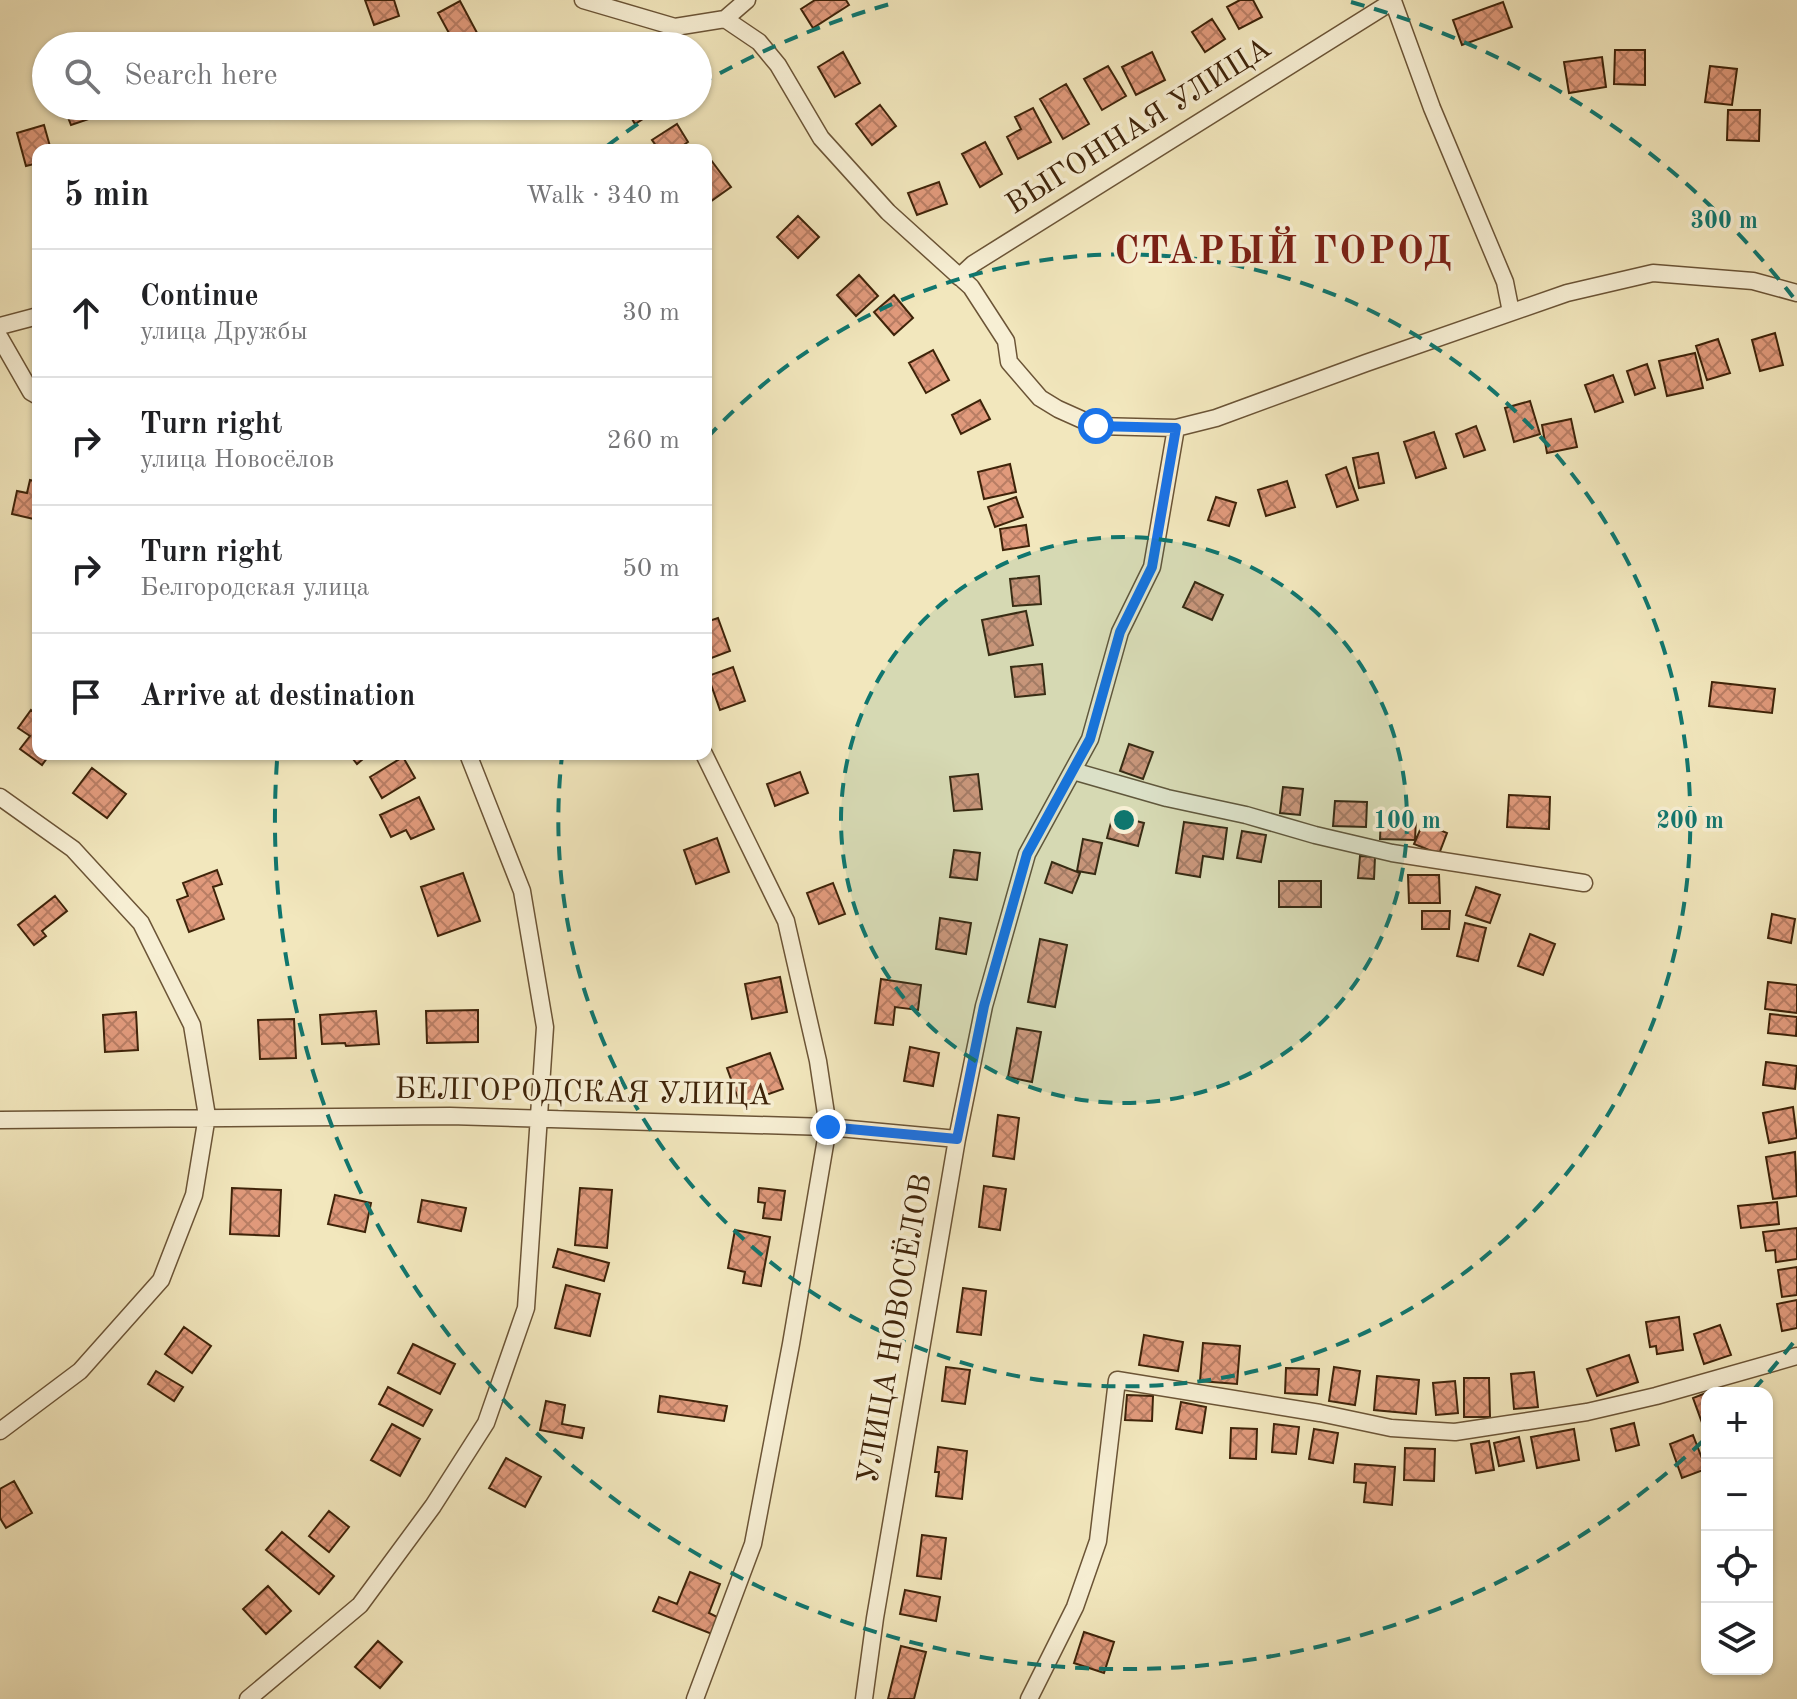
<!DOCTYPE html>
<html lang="en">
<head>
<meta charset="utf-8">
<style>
	:root { --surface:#fff; --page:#f2f2f2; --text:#202124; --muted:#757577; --line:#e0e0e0 }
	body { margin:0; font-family:"Old Standard TT",serif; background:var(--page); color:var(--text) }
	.controls { position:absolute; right:24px; bottom:24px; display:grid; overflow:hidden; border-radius:16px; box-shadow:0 2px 6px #0004 }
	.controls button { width:72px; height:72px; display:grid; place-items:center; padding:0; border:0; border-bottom:2px solid var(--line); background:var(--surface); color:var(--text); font:40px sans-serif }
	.stop { position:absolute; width:24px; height:24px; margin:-18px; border:6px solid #1a73e8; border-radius:50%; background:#fff }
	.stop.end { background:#1a73e8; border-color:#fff; box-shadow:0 2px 8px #0008 }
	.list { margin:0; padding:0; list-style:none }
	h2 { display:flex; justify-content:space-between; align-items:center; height:104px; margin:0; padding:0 32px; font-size:34px }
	h2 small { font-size:26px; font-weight:400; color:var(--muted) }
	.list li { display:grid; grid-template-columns:52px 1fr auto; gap:24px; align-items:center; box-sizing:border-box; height:128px; padding:0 32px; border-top:2px solid var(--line) }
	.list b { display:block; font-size:30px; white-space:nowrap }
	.list p { margin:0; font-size:26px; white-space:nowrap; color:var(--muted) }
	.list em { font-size:26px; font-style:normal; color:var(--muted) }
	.icon { flex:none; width:44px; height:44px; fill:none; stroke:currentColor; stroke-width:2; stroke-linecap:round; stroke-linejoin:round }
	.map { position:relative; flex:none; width:1797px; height:1699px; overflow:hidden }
	.search { position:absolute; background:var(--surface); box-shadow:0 2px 6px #0004; left:32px; top:32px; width:680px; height:88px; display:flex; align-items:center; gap:20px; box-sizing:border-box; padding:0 28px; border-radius:44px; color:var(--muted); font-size:30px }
	.panel { position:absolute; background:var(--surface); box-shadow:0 2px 6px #0004; left:32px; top:144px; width:680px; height:616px; border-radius:16px }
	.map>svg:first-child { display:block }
</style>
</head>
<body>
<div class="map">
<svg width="1797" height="1699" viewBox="0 0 1797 1699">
	<defs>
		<pattern id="building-cross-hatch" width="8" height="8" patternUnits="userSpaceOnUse" patternTransform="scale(2)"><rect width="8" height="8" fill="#e19a7c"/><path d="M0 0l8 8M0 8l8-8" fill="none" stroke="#b87d64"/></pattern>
	</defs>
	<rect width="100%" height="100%" fill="#f2e7bd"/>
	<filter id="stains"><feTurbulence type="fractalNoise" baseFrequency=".0025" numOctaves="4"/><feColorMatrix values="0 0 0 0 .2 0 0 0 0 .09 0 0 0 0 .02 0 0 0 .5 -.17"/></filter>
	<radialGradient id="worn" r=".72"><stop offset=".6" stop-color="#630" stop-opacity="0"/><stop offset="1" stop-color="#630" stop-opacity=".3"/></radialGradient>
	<!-- building -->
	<path fill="url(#building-cross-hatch)" stroke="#3e2309" stroke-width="2" d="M 365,0 L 394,0 L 399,16 L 374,25 Z
		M 815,0 L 846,0 L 849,5 L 813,28 L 801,9 Z
		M 1240,0 L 1253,0 L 1262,17 L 1239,29 L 1227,7 Z
		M 460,1 L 483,44 L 479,46 L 456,46 L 438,13 Z
		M 1503,2 L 1512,27 L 1462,45 L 1453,20 Z
		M 1212,19 L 1225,39 L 1205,52 L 1192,32 Z
		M 430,38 L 433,46 L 415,46 L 414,44 Z
		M 1615,50 L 1645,50 L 1645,85 L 1614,84 Z
		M 843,52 L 860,83 L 835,97 L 818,67 Z
		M 1152,52 L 1165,80 L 1136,95 L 1122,67 Z
		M 1602,57 L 1606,87 L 1569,93 L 1564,62 Z
		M 1108,66 L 1126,96 L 1102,110 L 1084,79 Z
		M 1710,66 L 1737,69 L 1732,105 L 1705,102 Z
		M 1066,84 L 1089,124 L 1063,139 L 1040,99 Z
		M 880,105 L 896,126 L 872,145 L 856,124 Z
		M 83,106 L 91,106 L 95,117 L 71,125 L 66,112 Z
		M 627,106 L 659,106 L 660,108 L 635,124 L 625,107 Z
		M 1033,108 L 1051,142 L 1018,159 L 1007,137 L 1021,129 L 1015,117 Z
		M 1728,110 L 1760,110 L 1759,141 L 1727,140 Z
		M 677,124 L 688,142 L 676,150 L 659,150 L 652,140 Z
		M 44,125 L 51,150 L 38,150 L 38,163 L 26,166 L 17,133 Z
		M 985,142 L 1002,174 L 980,187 L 962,154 Z
		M 711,160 L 731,187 L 707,204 L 706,164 Z
		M 939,182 L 947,204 L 917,215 L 908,193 Z
		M 798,216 L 819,237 L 798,258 L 777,237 Z
		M 859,275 L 878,296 L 856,316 L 837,295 Z
		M 894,295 L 913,318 L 894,335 L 874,312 Z
		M 1775,333 L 1783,365 L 1760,371 L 1752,340 Z
		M 1718,339 L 1730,373 L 1707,380 L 1696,346 Z
		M 933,350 L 949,380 L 926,393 L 909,363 Z
		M 1695,353 L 1703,388 L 1667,396 L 1659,361 Z
		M 1647,364 L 1655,388 L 1635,395 L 1627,371 Z
		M 1613,375 L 1623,402 L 1595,412 L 1585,385 Z
		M 980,400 L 990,419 L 961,434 L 952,415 Z
		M 1530,401 L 1540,434 L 1514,442 L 1505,408 Z
		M 1571,419 L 1577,447 L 1547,453 L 1542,425 Z
		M 1476,426 L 1485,450 L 1464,457 L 1456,434 Z
		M 1434,432 L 1446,468 L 1416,478 L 1404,442 Z
		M 1378,453 L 1384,483 L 1359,488 L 1353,458 Z
		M 1010,464 L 1016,492 L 984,499 L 978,472 Z
		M 1346,467 L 1358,500 L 1337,507 L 1326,475 Z
		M 30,480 L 38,482 L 38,520 L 12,514 L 17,491 L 27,493 Z
		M 1287,481 L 1295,507 L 1266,516 L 1258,490 Z
		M 1016,497 L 1023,517 L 995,527 L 988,507 Z
		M 1216,497 L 1236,503 L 1229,526 L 1208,520 Z
		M 1026,525 L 1029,546 L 1003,550 L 1000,529 Z
		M 1039,576 L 1041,604 L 1013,606 L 1010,579 Z
		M 1195,582 L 1223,595 L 1212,620 L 1183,607 Z
		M 1026,611 L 1033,645 L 989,655 L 982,620 Z
		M 718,618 L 730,651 L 706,660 L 706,622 Z
		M 1042,664 L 1045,694 L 1015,697 L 1011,667 Z
		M 733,667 L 745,701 L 720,710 L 708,676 Z
		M 1712,682 L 1775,689 L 1772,713 L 1709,706 Z
		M 31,710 L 38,715 L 38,754 L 50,754 L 42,765 L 20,749 L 30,736 L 18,728 Z
		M 1129,744 L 1153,752 L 1143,779 L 1120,771 Z
		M 349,754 L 369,754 L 357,764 Z
		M 403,757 L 415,778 L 382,798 L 370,777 Z
		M 92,768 L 126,794 L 107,818 L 73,793 Z
		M 800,772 L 808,793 L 775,806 L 767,784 Z
		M 978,774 L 982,809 L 954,811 L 950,777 Z
		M 1283,787 L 1303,789 L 1300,815 L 1280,813 Z
		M 1509,795 L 1550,797 L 1549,829 L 1507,827 Z
		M 419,797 L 434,829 L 411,839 L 406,830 L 391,837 L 380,815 Z
		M 1335,801 L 1367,802 L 1366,827 L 1333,826 Z
		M 1113,815 L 1144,823 L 1138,846 L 1107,838 Z
		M 1381,816 L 1416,818 L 1415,840 L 1380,839 Z
		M 1184,822 L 1227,828 L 1223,859 L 1203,856 L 1200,877 L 1176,873 Z
		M 1423,823 L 1447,833 L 1439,854 L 1414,844 Z
		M 1242,831 L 1266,835 L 1261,862 L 1237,858 Z
		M 717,838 L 729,872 L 696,884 L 684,850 Z
		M 1083,839 L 1102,843 L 1095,874 L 1077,871 Z
		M 954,850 L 980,853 L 977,880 L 950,877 Z
		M 1360,856 L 1375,857 L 1374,879 L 1358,878 Z
		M 1052,862 L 1080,873 L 1072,893 L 1045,883 Z
		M 217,870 L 222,884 L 213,887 L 224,919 L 189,932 L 177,900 L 188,896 L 183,883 Z
		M 463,873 L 480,921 L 438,936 L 421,887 Z
		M 1408,875 L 1439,875 L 1440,903 L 1409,903 Z
		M 1279,881 L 1321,881 L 1321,907 L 1279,907 Z
		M 833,883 L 845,914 L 819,924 L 807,893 Z
		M 1476,887 L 1500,895 L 1490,923 L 1466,915 Z
		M 55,896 L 67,911 L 42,931 L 46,936 L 34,945 L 18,925 Z
		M 1422,911 L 1450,911 L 1449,929 L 1422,929 Z
		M 1772,914 L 1795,919 L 1791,943 L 1768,938 Z
		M 940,918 L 971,923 L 966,954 L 936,949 Z
		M 1465,923 L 1486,928 L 1478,961 L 1457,956 Z
		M 1530,934 L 1555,944 L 1543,975 L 1518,966 Z
		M 1040,939 L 1067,945 L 1055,1007 L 1028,1002 Z
		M 780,977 L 787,1012 L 752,1019 L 745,984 Z
		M 881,979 L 921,985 L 918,1010 L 895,1007 L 893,1025 L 875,1023 Z
		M 1768,982 L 1797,985 L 1797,1013 L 1765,1009 Z
		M 478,1010 L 478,1042 L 427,1043 L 426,1011 Z
		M 376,1011 L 379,1044 L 346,1046 L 345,1043 L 322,1044 L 320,1015 Z
		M 136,1012 L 138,1050 L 105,1052 L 103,1015 Z
		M 1770,1014 L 1797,1017 L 1796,1036 L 1768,1033 Z
		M 294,1019 L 296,1058 L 260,1059 L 258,1020 Z
		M 1017,1028 L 1041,1032 L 1032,1082 L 1008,1077 Z
		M 910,1047 L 939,1053 L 933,1086 L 904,1081 Z
		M 770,1053 L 783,1089 L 740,1104 L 727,1068 Z
		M 1766,1062 L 1797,1066 L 1795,1089 L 1763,1085 Z
		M 1793,1107 L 1797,1138 L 1769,1143 L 1763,1113 Z
		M 998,1115 L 1019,1118 L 1014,1159 L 993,1156 Z
		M 1795,1152 L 1797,1196 L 1773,1199 L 1766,1157 Z
		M 984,1186 L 1006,1189 L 1000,1230 L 979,1227 Z
		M 232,1188 L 281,1190 L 279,1236 L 230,1234 Z
		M 580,1188 L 612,1190 L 607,1248 L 575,1245 Z
		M 759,1188 L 785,1191 L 781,1220 L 763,1218 L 765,1203 L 758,1202 Z
		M 335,1195 L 371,1203 L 365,1232 L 328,1224 Z
		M 422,1200 L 466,1208 L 461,1231 L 418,1222 Z
		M 1777,1202 L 1779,1224 L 1741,1228 L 1738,1206 Z
		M 1797,1228 L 1797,1259 L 1776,1262 L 1775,1250 L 1766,1251 L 1763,1232 Z
		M 735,1230 L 770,1237 L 761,1286 L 743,1283 L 745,1272 L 728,1268 Z
		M 558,1249 L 609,1263 L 604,1281 L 553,1267 Z
		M 1797,1267 L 1797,1295 L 1782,1297 L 1778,1270 Z
		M 566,1285 L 600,1294 L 590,1336 L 555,1328 Z
		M 963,1288 L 986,1291 L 981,1335 L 957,1332 Z
		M 1797,1300 L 1797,1328 L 1782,1331 L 1777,1304 Z
		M 1679,1317 L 1683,1350 L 1657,1354 L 1656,1346 L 1650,1347 L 1646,1322 Z
		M 1720,1325 L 1731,1355 L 1704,1364 L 1694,1334 Z
		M 184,1327 L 211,1346 L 192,1373 L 165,1354 Z
		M 1144,1335 L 1183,1342 L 1178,1371 L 1139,1365 Z
		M 1203,1343 L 1240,1346 L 1237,1384 L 1200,1381 Z
		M 413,1344 L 455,1364 L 440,1394 L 398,1373 Z
		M 1629,1355 L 1638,1382 L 1597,1396 L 1587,1369 Z
		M 946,1367 L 970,1370 L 965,1404 L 942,1401 Z
		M 1334,1367 L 1360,1371 L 1355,1405 L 1329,1401 Z
		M 1286,1368 L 1319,1369 L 1317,1395 L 1285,1393 Z
		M 156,1371 L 183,1387 L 174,1401 L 148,1384 Z
		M 1534,1372 L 1538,1407 L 1514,1409 L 1511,1374 Z
		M 1377,1376 L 1419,1380 L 1416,1414 L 1374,1410 Z
		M 1464,1378 L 1489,1378 L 1490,1417 L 1464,1417 Z
		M 1455,1381 L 1458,1413 L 1436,1415 L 1433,1383 Z
		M 388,1387 L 432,1410 L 423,1426 L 379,1404 Z
		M 1721,1387 L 1723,1393 L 1707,1393 L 1705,1431 L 1693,1398 Z
		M 1127,1395 L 1153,1396 L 1152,1421 L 1125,1420 Z
		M 660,1396 L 727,1406 L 724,1421 L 658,1412 Z
		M 546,1401 L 565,1405 L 562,1424 L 584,1428 L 582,1438 L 540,1430 Z
		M 1181,1402 L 1206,1407 L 1202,1433 L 1176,1429 Z
		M 1634,1423 L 1639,1445 L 1616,1451 L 1611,1429 Z
		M 392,1424 L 420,1439 L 400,1476 L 371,1460 Z
		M 1274,1424 L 1299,1427 L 1296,1454 L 1272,1452 Z
		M 1231,1428 L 1257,1429 L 1256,1459 L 1230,1458 Z
		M 1314,1429 L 1338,1433 L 1333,1463 L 1309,1459 Z
		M 1574,1429 L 1579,1460 L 1537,1468 L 1531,1437 Z
		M 1693,1435 L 1706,1469 L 1682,1478 L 1670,1444 Z
		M 1519,1437 L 1524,1461 L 1499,1466 L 1494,1443 Z
		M 1489,1441 L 1494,1470 L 1476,1473 L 1471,1444 Z
		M 938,1447 L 967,1451 L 962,1499 L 936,1496 L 939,1472 L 935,1472 Z
		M 1405,1448 L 1435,1449 L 1434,1481 L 1404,1480 Z
		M 506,1458 L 541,1477 L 525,1507 L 489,1488 Z
		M 1355,1464 L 1395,1467 L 1392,1505 L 1364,1502 L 1366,1483 L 1354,1482 Z
		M 14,1481 L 32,1513 L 6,1528 L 0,1518 L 0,1489 Z
		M 329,1511 L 349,1527 L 329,1552 L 309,1536 Z
		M 282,1532 L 334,1576 L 319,1594 L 266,1550 Z
		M 922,1535 L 946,1538 L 941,1579 L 917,1576 Z
		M 690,1572 L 720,1584 L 709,1613 L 719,1618 L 712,1634 L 653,1611 L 659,1597 L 677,1604 Z
		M 268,1586 L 291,1611 L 266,1634 L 243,1609 Z
		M 905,1590 L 940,1597 L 936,1621 L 900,1614 Z
		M 1084,1632 L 1114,1642 L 1104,1673 L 1074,1663 Z
		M 378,1641 L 402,1662 L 380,1688 L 355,1667 Z
		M 901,1646 L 926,1652 L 914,1699 L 888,1699 Z"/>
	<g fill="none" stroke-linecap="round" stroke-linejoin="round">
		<defs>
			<path id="minor" d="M 583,0 L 675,27 L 725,19 L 759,42 L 778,65 L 821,138 L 888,212 L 971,287 L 1006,341 L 1009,362 L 1040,398 L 1058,409 L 1096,426 L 1176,428 L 1216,418 L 1366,363 L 1567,293 L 1653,273 L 1753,281 L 1797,293
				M 725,19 L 747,0
				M 959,277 L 973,264 L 1393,1 L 1432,108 L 1505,282 L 1511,312
				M 0,326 L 38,316
				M 0,338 L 31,392 L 38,396
				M 1073,771 L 1167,798 L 1246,815 L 1315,835 L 1392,853 L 1584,883
				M 0,797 L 73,849 L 141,923 L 192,1025 L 207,1116 L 194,1195 L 161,1280 L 80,1371 L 0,1431
				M 0,1120 L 450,1116 L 828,1127 L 957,1139
				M 248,1699 L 360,1605 L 433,1506 L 486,1423 L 526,1308 L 545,1027 L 522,891 L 468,754
				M 695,1699 L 753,1544 L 791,1344 L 828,1127 L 818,1061 L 786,921 L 704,754
				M 864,1699 L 875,1618 L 957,1139 L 984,1006 L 1027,854 L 1090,739 L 1120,632 L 1152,567 L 1176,428
				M 1029,1699 L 1075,1607 L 1098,1541 L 1117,1380 L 1320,1413 L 1391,1428 L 1455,1432 L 1587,1412 L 1656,1396 L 1797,1356"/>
		</defs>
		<!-- minor casing -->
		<use href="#minor" stroke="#6b5436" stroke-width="19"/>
		<!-- minor -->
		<use href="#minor" stroke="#f7efd4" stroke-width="16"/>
	</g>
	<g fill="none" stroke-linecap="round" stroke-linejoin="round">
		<!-- route -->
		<path stroke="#1a73e8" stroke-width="10" d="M 828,1127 L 957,1139 L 984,1006 L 1027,854 L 1090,739 L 1120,632 L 1152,567 L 1176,428 L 1096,426"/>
	</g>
	<!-- distance rings -->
	<circle cx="1124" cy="820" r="283" fill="#0f766e" fill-opacity=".12"/>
	<g fill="none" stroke="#0f766e" stroke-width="4" stroke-dasharray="14 10">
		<circle cx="1124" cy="820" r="283"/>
		<path d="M707 438A566 566 0 1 1 562 756"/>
		<path d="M1793 1343A849 849 0 0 1 1755 1388M1703 1441A849 849 0 0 1 277 761M607 146A849 849 0 0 1 662 108M699 85A849 849 0 0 1 897 2M1351 2A849 849 0 0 1 1793 297"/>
	</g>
	<g text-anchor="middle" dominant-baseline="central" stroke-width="7" stroke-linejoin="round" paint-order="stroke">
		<!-- street labels -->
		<g font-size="30" fill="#3e2309" stroke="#f7efd4">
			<text transform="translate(1139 127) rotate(-32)">ВЫГОННАЯ УЛИЦА</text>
			<text transform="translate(583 1093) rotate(1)">БЕЛГОРОДСКАЯ УЛИЦА</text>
			<text transform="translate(896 1329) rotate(-80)">УЛИЦА НОВОСЁЛОВ</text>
		</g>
		<!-- district labels -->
		<g font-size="38" font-weight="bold" letter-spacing="2" fill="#7a1f14" stroke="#f7efd4">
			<text x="1284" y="253">СТАРЫЙ ГОРОД</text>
		</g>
	</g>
	<circle cx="1124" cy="820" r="12" fill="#0f766e" stroke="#f7efd4" stroke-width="4"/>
	<g font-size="24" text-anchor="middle" font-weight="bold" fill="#0f766e" stroke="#f7efd4" stroke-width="7" stroke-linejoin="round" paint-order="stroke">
		<text x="1724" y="228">300 m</text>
		<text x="1407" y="828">100 m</text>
		<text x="1690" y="828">200 m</text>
	</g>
	<rect width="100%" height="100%" filter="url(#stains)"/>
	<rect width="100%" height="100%" fill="url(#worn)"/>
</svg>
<div class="controls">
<button>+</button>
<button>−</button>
<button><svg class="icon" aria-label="locate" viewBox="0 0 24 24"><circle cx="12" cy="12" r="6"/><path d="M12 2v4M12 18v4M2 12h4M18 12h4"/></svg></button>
<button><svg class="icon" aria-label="layers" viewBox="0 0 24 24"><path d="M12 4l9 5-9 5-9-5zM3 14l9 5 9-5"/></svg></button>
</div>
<div class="stop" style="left:1096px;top:426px"></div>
<div class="stop end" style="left:828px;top:1127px"></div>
<div class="search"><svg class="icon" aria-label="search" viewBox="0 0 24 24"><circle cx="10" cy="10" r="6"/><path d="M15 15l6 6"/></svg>Search here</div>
<section class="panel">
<h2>5 min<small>Walk · 340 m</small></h2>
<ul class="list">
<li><svg class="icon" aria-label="ahead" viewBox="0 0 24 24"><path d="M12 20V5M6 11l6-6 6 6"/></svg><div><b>Continue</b><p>улица Дружбы</p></div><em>30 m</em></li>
<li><svg class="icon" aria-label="right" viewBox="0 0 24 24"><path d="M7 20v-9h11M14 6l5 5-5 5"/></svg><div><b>Turn right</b><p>улица Новосёлов</p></div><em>260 m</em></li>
<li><svg class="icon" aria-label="right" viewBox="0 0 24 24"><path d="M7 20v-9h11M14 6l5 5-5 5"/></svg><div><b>Turn right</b><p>Белгородская улица</p></div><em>50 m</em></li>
<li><svg class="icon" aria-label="arrive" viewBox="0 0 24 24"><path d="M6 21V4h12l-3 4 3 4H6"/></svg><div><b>Arrive at destination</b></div></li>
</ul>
</section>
</div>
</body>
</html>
